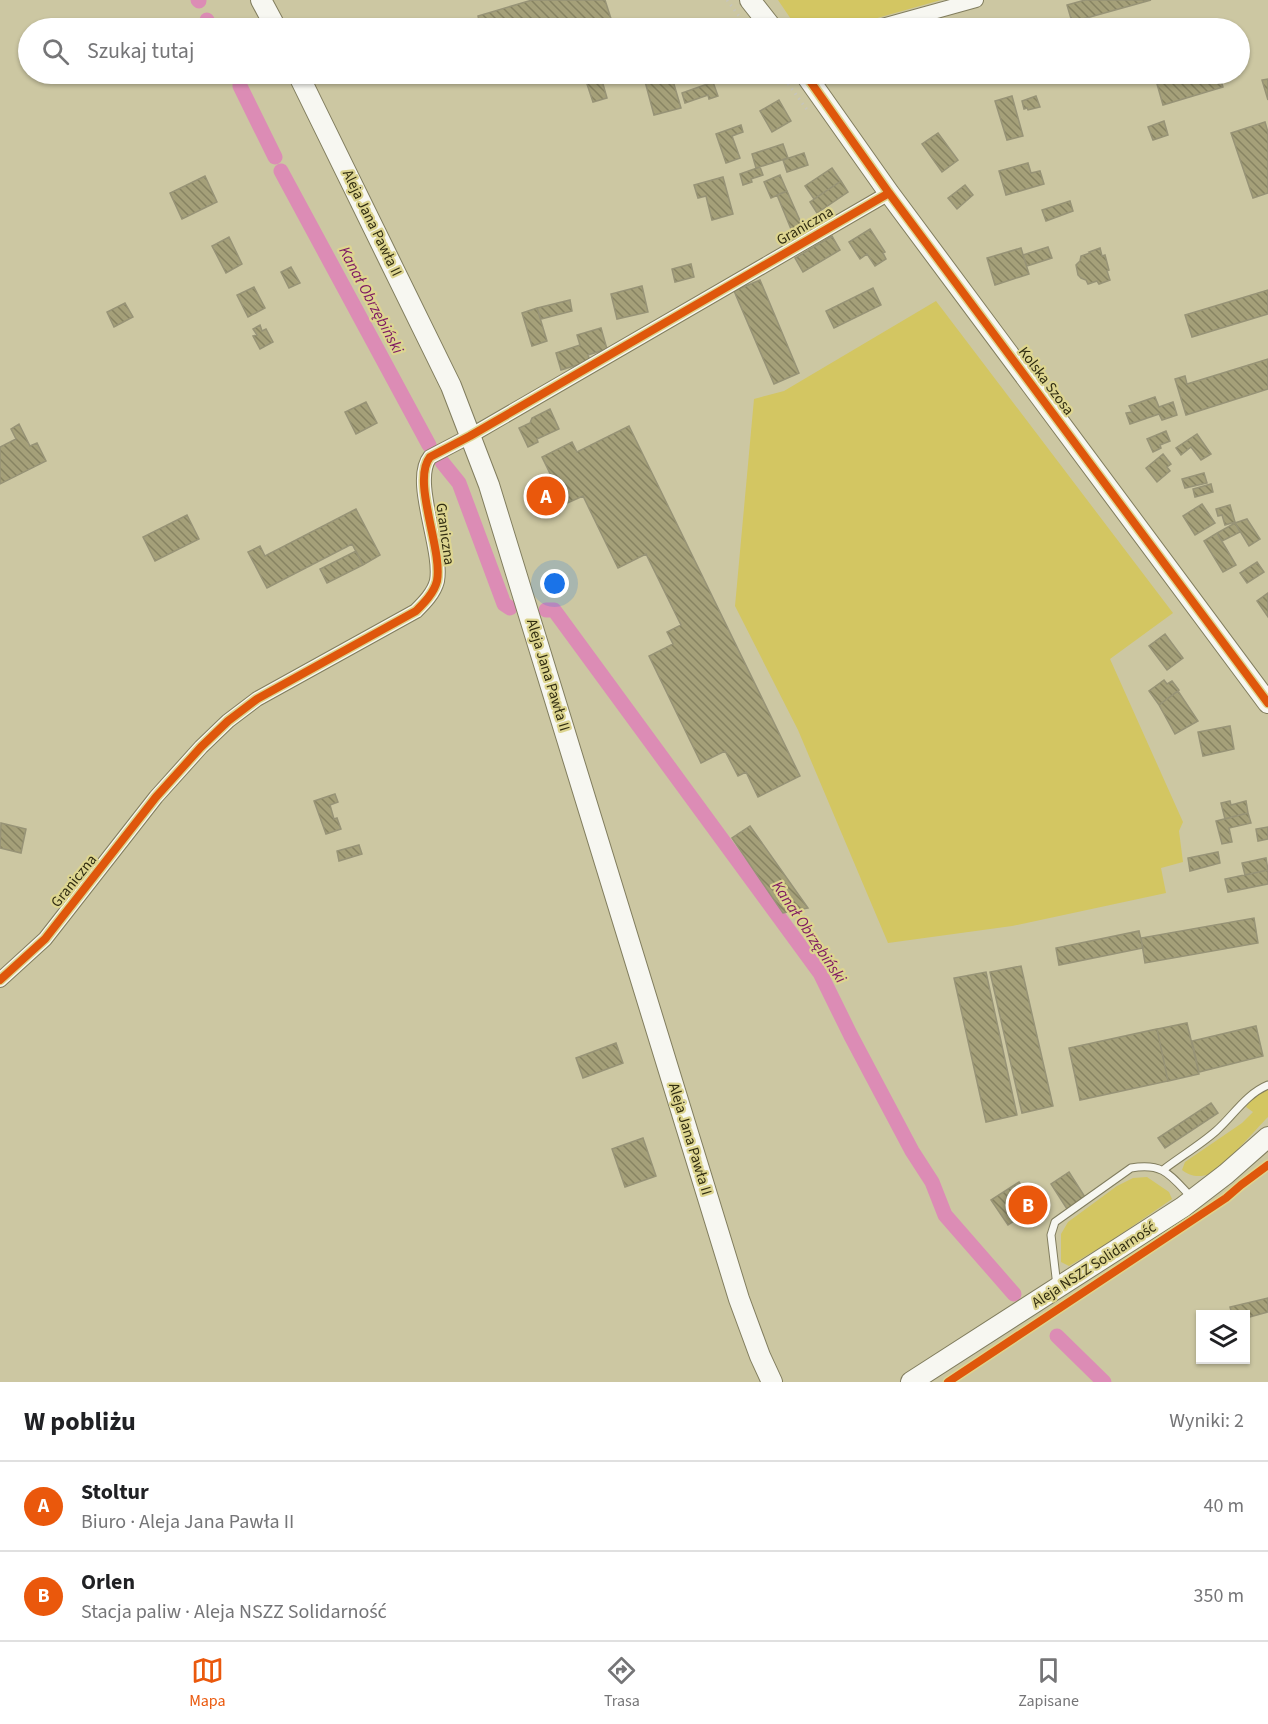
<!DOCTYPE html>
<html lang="pl">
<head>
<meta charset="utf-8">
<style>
	:root { --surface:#fff; --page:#f2f2f2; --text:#202124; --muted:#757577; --line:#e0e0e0; --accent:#ea580c }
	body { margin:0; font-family:"Source Sans 3",sans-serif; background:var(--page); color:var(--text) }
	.controls { position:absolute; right:18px; bottom:18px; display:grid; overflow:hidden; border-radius:0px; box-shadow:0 2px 4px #0004 }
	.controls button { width:54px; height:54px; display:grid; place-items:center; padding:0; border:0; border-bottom:2px solid var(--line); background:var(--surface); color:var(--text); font:30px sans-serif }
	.you { position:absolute; left:555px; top:584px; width:21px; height:21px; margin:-15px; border:4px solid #fff; border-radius:50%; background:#1a73e8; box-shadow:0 0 0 9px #1a73e833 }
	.badge { display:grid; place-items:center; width:39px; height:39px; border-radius:50%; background:var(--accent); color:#fff; font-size:20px; font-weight:700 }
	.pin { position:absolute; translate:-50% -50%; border:3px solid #fff; box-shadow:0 2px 6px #0006 }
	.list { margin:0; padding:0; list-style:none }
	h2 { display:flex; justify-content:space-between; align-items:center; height:78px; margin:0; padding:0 24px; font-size:26px }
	h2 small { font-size:20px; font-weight:400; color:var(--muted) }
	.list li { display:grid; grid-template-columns:39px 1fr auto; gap:18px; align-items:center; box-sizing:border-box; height:90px; padding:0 24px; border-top:2px solid var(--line) }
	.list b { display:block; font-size:22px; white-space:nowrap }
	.list p { margin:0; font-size:20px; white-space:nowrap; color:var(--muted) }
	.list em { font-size:20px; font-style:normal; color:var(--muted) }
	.icon { flex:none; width:33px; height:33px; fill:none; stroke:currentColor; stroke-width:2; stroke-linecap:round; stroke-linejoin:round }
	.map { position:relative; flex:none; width:1268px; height:1382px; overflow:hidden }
	.search { position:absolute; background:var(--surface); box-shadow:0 2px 4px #0004; left:18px; right:18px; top:18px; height:66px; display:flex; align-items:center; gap:15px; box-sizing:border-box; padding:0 21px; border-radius:33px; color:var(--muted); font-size:22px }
	.sheet { height:258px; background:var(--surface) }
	nav { display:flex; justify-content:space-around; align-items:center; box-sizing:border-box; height:84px; border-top:2px solid var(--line); background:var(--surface); font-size:16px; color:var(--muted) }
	nav a { display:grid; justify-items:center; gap:3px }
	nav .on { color:var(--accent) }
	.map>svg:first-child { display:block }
</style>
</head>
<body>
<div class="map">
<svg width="1268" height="1382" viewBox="0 0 1268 1382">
	<defs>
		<pattern id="building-back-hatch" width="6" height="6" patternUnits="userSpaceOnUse" patternTransform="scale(1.5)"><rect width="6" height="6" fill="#a5a079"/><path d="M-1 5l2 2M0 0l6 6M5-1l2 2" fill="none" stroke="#878362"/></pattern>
	</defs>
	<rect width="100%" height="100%" fill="#ccc7a2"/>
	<!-- grass -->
	<path fill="#d3c662" d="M 778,0 L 941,0 L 842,28 L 797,28 Z
		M 936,301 L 1173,613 L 1110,659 L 1183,822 L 1179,831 L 1183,862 L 1161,868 L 1166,893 L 1012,926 L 888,943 L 798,730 L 735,606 L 754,399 L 784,391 Z
		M 1268,1089 L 1268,1117 C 1256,1129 1221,1170 1209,1174 C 1200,1178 1189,1176 1182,1170 L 1185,1162 L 1242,1123 L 1253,1112 L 1246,1107 C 1252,1099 1257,1093 1268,1089 Z
		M 1147,1177 L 1169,1192 L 1172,1199 L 1108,1243 L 1069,1266 L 1061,1262 L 1061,1234 L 1068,1222 L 1117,1186 L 1133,1178 Z"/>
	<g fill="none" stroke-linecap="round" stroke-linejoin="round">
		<!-- canal -->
		<path stroke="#dc8cb5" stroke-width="15" d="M 198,0 L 199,1
			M 207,20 L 211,28
			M 240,86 L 275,157
			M 281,171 L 429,445
			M 442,462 L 459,483 L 504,604 L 510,608
			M 546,610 L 554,610 L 820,973 L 851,1036 L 912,1151 L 932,1182 L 945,1215 L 1014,1294
			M 1057,1336 L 1104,1382"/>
	</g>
	<!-- building -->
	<path fill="url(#building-back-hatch)" stroke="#979376" stroke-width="1.5" d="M 532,0 L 605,0 L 614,28 L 481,28 L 478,16 Z
		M 1085,0 L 1151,0 L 1072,22 L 1067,5 Z
		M 445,22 L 447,28 L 420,28 Z
		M 494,74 L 530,74 L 497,83 Z
		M 643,74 L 671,74 L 681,108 L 654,115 Z
		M 743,74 L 756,74 L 746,79 Z
		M 1194,74 L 1219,74 L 1223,87 L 1163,105 L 1157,84 Z
		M 601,77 L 607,98 L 593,102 L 586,81 Z
		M 1268,79 L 1268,100 L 1262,80 Z
		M 713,82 L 718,96 L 709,99 L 708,95 L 685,103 L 682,93 Z
		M 1012,96 L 1023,136 L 1007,140 L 995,101 Z
		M 1036,96 L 1040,107 L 1028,110 L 1027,108 L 1024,109 L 1022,101 Z
		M 779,100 L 791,121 L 772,132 L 760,111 Z
		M 1164,121 L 1168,135 L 1153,140 L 1148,127 Z
		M 1265,122 L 1268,132 L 1268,193 L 1253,198 L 1231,133 Z
		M 741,125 L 743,132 L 732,136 L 740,158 L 726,163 L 716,134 Z
		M 938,133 L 958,160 L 942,172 L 922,144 Z
		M 783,144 L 788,158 L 756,168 L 752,154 Z
		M 804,153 L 808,165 L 787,172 L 783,160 Z
		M 1028,163 L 1031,173 L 1040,171 L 1044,184 L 1006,195 L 999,171 Z
		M 760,167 L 763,175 L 751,179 L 752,182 L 743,185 L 740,174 Z
		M 832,168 L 841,181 L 814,199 L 805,186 Z
		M 780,175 L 787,191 L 771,198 L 764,182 Z
		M 205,176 L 217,202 L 182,219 L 170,193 Z
		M 723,177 L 733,214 L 712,220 L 706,196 L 698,198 L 694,185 Z
		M 841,181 L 848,192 L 817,213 L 810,202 Z
		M 965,185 L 973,195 L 957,209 L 948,198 Z
		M 787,191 L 802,225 L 791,229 L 777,195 Z
		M 1070,201 L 1073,211 L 1046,221 L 1042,210 Z
		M 870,229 L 885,252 L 883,253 L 886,259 L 875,266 L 867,254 L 860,259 L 849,242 Z
		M 832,236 L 840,250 L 803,272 L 795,258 Z
		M 229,237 L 242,264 L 226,273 L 212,246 Z
		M 1048,247 L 1052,258 L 1027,266 L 1023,255 Z
		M 1021,248 L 1029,274 L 995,285 L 987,258 Z
		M 1100,248 L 1102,256 L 1105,255 L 1109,270 L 1107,271 L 1110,280 L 1099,284 L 1097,281 L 1088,284 L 1086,280 L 1081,278 L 1078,275 L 1076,265 L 1080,261 L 1081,256 L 1090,253 L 1089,252 Z
		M 691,264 L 694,277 L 675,282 L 672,269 Z
		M 291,267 L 300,283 L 289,288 L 281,272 Z
		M 760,280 L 799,373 L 774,384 L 734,291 Z
		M 642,286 L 648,312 L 617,319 L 611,294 Z
		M 254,287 L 265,308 L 248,317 L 237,295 Z
		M 873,288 L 881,305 L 834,328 L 826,311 Z
		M 1268,290 L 1268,314 L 1192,337 L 1185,315 Z
		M 570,300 L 572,311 L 541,319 L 537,308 Z
		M 125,303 L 133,317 L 114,327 L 107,312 Z
		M 537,308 L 547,341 L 532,346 L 522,313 Z
		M 260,325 L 262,331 L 266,329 L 273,342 L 260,349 L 253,336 L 257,335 L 253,329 Z
		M 601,328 L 607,349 L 588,355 L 590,361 L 561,370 L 556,353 L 580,345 L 577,335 Z
		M 1268,359 L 1268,389 L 1186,415 L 1175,379 L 1185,376 L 1187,384 Z
		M 1155,397 L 1159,407 L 1173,402 L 1177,415 L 1162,420 L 1159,414 L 1130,424 L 1126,413 L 1132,412 L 1129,406 Z
		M 366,402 L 377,423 L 356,434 L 345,412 Z
		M 550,409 L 559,429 L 537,439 L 538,442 L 528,447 L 519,428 L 530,423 L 532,418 Z
		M 19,424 L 30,446 L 37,443 L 46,461 L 0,484 L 0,447 L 16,439 L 11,429 Z
		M 629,426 L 800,776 L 758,797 L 746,772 L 738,776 L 725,751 L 701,763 L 649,656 L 673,644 L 667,632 L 681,625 L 646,554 L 618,568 L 583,496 L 565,504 L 542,457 L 572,442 L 577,452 Z
		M 1166,431 L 1170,441 L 1160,445 L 1161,448 L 1153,452 L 1147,439 Z
		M 1197,434 L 1211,454 L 1201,460 L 1191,447 L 1181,455 L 1176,448 Z
		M 1163,454 L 1171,464 L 1167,467 L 1170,471 L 1157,482 L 1146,468 Z
		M 1204,473 L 1207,483 L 1185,488 L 1182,479 Z
		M 552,477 L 565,504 L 541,515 L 528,488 Z
		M 1211,484 L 1213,492 L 1195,497 L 1193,489 Z
		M 1202,504 L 1215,523 L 1195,535 L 1183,516 Z
		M 1230,505 L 1235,522 L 1225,525 L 1222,515 L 1218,516 L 1216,509 Z
		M 356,509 L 380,555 L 363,565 L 352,544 L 267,588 L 248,552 L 260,546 L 265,556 Z
		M 187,515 L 199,539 L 155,561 L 143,537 Z
		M 1247,519 L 1260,539 L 1249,546 L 1235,523 Z
		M 1235,523 L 1240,532 L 1222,541 L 1217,533 Z
		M 1217,533 L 1236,565 L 1223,572 L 1204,541 Z
		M 356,551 L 363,565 L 327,583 L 320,569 Z
		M 1257,562 L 1264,572 L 1247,583 L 1240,573 Z
		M 1268,593 L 1268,617 L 1257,601 Z
		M 1165,634 L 1183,658 L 1167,670 L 1149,646 Z
		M 1164,680 L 1167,684 L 1172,681 L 1179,690 L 1159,705 L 1149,691 Z
		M 1178,691 L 1198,721 L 1175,734 L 1159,705 Z
		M 1230,726 L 1234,749 L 1203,756 L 1198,732 Z
		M 335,794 L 338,802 L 330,805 L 334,819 L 337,818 L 341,829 L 326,834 L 314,801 Z
		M 1230,801 L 1231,805 L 1246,801 L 1248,813 L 1225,819 L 1221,803 Z
		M 1248,813 L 1251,823 L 1229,828 L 1232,842 L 1222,844 L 1216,821 Z
		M 1,823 L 26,829 L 21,853 L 0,848 Z
		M 750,826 L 808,908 L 783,913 L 732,838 Z
		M 1268,827 L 1268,839 L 1258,841 L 1256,829 Z
		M 359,845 L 362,854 L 339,861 L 337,851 Z
		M 1218,852 L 1220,863 L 1190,871 L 1188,858 Z
		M 1266,858 L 1268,870 L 1245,875 L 1242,863 Z
		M 1268,870 L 1268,884 L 1228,892 L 1225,879 Z
		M 1254,918 L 1258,943 L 1145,963 L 1141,938 Z
		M 1139,931 L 1143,948 L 1059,965 L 1056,948 Z
		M 1021,966 L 1053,1106 L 1022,1113 L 990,972 Z
		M 986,972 L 1017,1115 L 986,1122 L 954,978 Z
		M 1187,1023 L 1199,1074 L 1168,1081 L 1157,1029 Z
		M 1256,1026 L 1263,1056 L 1199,1072 L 1192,1041 Z
		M 1157,1029 L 1168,1081 L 1080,1100 L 1069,1048 Z
		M 616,1043 L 623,1063 L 583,1078 L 576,1058 Z
		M 1211,1103 L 1218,1113 L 1165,1148 L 1158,1138 Z
		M 643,1138 L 656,1176 L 625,1187 L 612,1149 Z
		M 1069,1172 L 1085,1197 L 1067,1209 L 1051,1184 Z
		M 1019,1182 L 1035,1207 L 1008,1225 L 991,1200 Z
		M 1268,1298 L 1268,1312 L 1246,1318 L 1246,1314 L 1232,1314 L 1230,1307 Z"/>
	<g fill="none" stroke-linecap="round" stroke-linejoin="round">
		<defs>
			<path id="lane" d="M 1163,1170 C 1180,1157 1200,1145 1216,1131 C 1233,1116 1246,1094 1268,1085
				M 1057,1286 L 1051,1235 L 1055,1222 L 1131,1168 C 1164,1162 1171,1176 1192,1198"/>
			<path id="street" d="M 875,28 L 976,0
				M 0,980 L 45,939 L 156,797 L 201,747 L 228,721 L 257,699 L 416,611 C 424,603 434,593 437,581 C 443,549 411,481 430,457 L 470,436 L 889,193"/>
			<path id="secondary" d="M 261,0 L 276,28
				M 750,0 L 772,28
				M 298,74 L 451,386 L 489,485 L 739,1299 L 760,1356 L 772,1382
				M 805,74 L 889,193 L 1268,703
				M 911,1382 L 1183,1207 L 1226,1174 L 1268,1137"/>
		</defs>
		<!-- lane casing -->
		<use href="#lane" stroke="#817d5e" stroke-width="9"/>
		<!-- street casing -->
		<use href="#street" stroke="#817d5e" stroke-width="16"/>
		<!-- secondary casing -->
		<use href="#secondary" stroke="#817d5e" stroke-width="22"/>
		<!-- path -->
		<path stroke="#c7c5bb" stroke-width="3" stroke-dasharray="1.5 4.5" stroke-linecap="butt" d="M 727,0 L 748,28
			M 781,74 L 808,111"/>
		<!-- lane -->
		<use href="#lane" stroke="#f7f7f1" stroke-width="7"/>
		<!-- street -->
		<use href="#street" stroke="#f7f7f1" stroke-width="14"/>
		<!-- secondary -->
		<use href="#secondary" stroke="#f7f7f1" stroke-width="20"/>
		<defs>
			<path id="cycleway" d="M 805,74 L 889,193 L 1268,703
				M 0,980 L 45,939 L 156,797 L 201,747 L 228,721 L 257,699 L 416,611 C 424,603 434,593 437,581 C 443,549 411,481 430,457 L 470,436 L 889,193
				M 948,1382 L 1226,1198 L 1241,1185 L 1268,1165"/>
		</defs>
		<!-- cycleway casing -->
		<use href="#cycleway" stroke="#ddd590" stroke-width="11"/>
		<!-- cycleway -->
		<use href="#cycleway" stroke="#df570c" stroke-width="8"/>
	</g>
	<g text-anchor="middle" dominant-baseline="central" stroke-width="4.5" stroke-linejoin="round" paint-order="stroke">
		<!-- street labels -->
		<g font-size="15" fill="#312d11" stroke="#ddd590">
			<text transform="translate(372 223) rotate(64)">Aleja Jana Pawła II</text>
			<text transform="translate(805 226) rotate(-30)">Graniczna</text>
			<text transform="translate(1046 381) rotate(53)">Kolska Szosa</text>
			<text transform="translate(445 534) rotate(82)">Graniczna</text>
			<text transform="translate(548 675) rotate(73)">Aleja Jana Pawła II</text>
			<text transform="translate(74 881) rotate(-51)">Graniczna</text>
			<text transform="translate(690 1139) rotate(73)">Aleja Jana Pawła II</text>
			<text transform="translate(1094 1265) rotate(-33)">Aleja NSZZ Solidarność</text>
		</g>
		<!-- water labels -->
		<g font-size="16" font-style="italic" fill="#7e1862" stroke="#ddd590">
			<text transform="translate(371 300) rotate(62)">Kanał Obrzębiński</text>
			<text transform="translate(809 932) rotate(56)">Kanał Obrzębiński</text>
		</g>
	</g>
</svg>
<div class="controls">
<button><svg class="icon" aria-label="layers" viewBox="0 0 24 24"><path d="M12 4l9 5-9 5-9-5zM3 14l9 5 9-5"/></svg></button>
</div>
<div class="you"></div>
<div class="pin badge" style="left:546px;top:496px">A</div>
<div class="pin badge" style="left:1028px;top:1205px">B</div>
<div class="search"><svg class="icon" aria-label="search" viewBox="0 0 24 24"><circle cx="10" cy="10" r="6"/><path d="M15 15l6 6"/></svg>Szukaj tutaj</div>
</div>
<section class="sheet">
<h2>W pobliżu<small>Wyniki: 2</small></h2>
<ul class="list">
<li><span class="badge">A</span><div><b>Stoltur</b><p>Biuro · Aleja Jana Pawła II</p></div><em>40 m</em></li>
<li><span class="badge">B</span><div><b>Orlen</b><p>Stacja paliw · Aleja NSZZ Solidarność</p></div><em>350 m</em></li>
</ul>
</section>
<nav>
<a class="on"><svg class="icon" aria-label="map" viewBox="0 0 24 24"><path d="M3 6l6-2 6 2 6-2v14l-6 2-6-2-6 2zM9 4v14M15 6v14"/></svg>Mapa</a>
<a><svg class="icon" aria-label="directions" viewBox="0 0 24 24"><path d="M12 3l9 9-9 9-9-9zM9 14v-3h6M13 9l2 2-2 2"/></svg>Trasa</a>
<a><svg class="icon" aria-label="saved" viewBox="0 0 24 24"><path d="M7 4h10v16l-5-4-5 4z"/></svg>Zapisane</a>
</nav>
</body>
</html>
